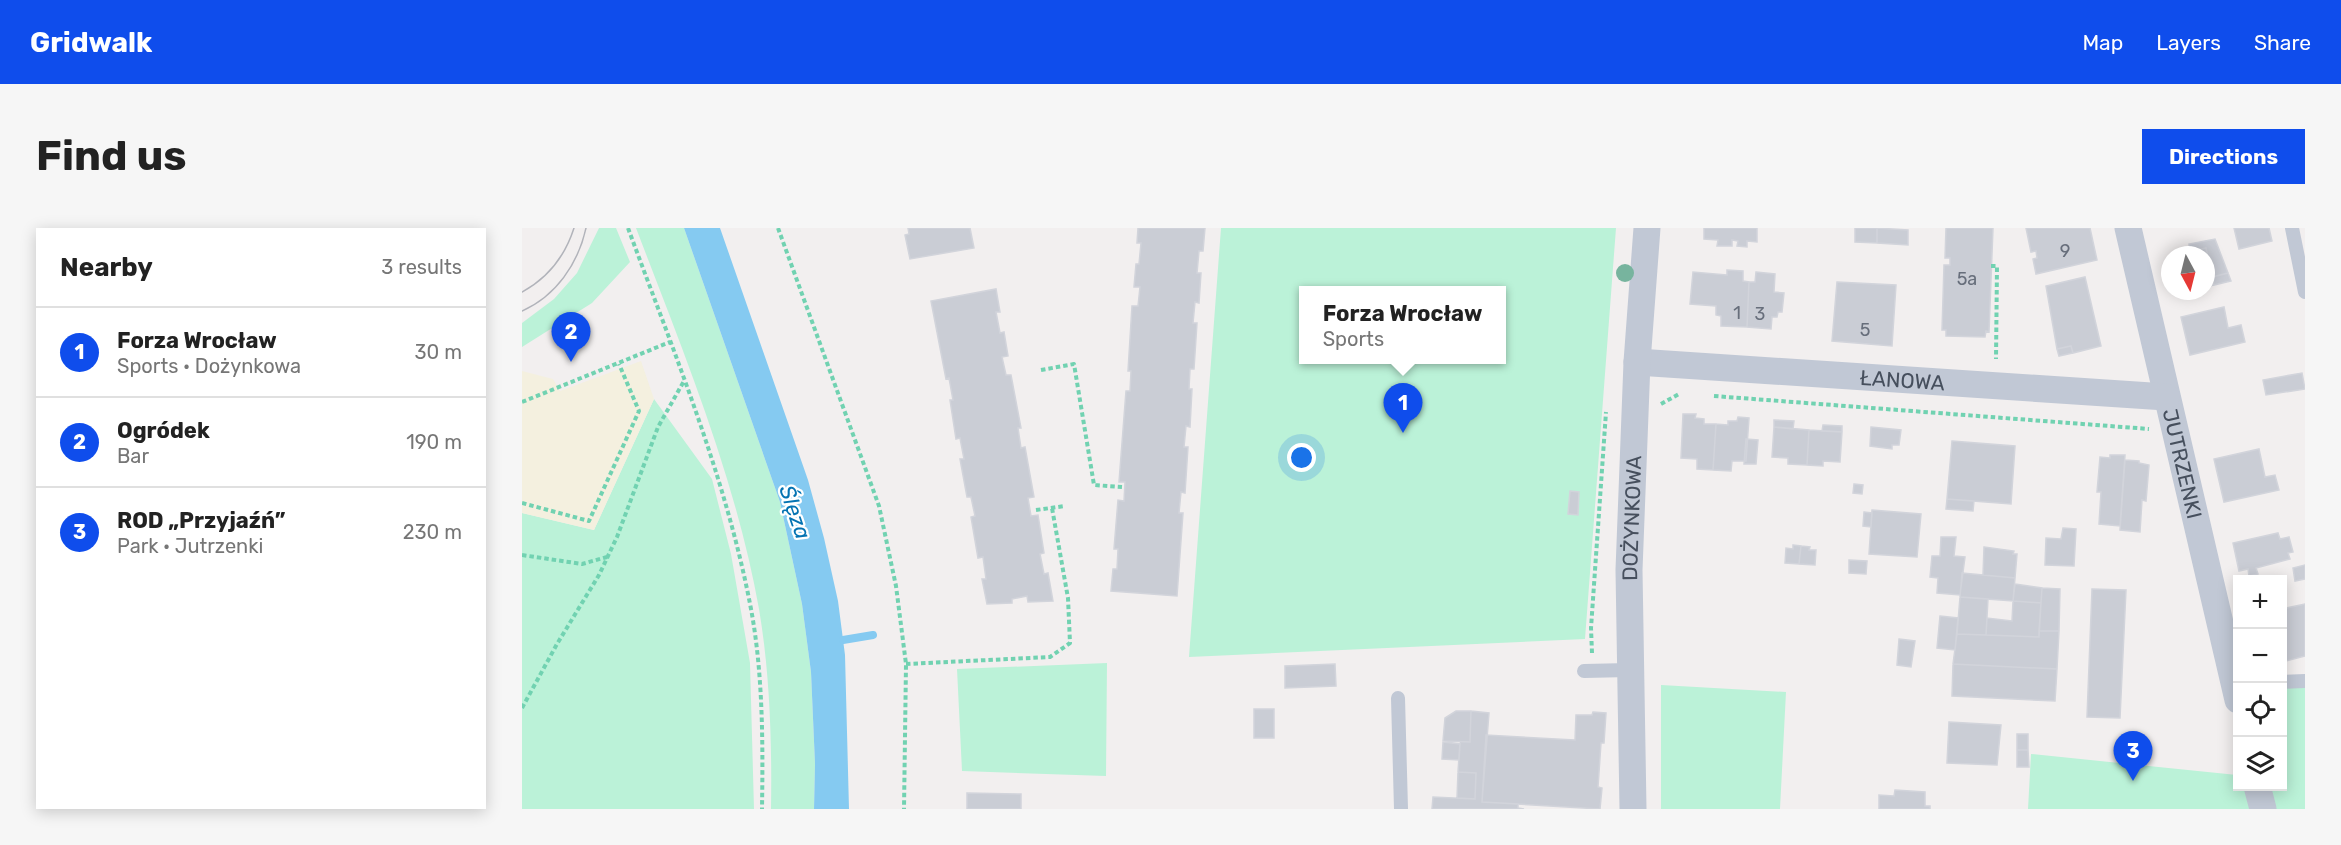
<!DOCTYPE html>
<html lang="en">
<head>
<meta charset="utf-8">
<style>
	:root { --surface:#fff; --page:#f6f6f6; --text:#222; --muted:#767676; --line:#e0e0e0; --accent:#0f4dec }
	body { margin:0; font-family:Rubik,sans-serif; background:var(--page); color:var(--text) }
	.controls { position:absolute; right:18px; bottom:18px; display:grid; overflow:hidden; border-radius:0px; box-shadow:0 3px 15px #0003 }
	.controls button { width:54px; height:54px; display:grid; place-items:center; padding:0; border:0; border-bottom:2px solid var(--line); background:var(--surface); color:var(--text); font:30px sans-serif }
	.compass { position:absolute; left:1639px; top:18px; width:54px; height:54px; border-radius:50%; background:var(--surface); box-shadow:0 3px 15px #0003; rotate:173deg }
	.you { position:absolute; left:780px; top:230px; width:21px; height:21px; margin:-15px; border:4px solid #fff; border-radius:50%; background:#1a73e8; box-shadow:0 0 0 9px #1a73e833 }
	.badge { display:grid; place-items:center; width:39px; height:39px; border-radius:50%; background:var(--accent); color:#fff; font-size:20px; font-weight:700 }
	.pin { position:absolute; translate:-50% -50px; filter:drop-shadow(0 2px 3px #0008) }
	.pin::after { content:''; position:absolute; top:32px; width:21px; height:18px; background:inherit; clip-path:polygon(0 0,100% 0,50% 100%) }
	.popup { position:absolute; left:777px; top:58px; width:207px; height:78px; box-sizing:border-box; display:grid; place-content:center; border-radius:0px; background:var(--surface); filter:drop-shadow(0 2px 4px #0005); font-size:20px; white-space:nowrap; color:var(--muted) }
	.popup b { font-size:22px; color:var(--text) }
	.popup::after { content:''; position:absolute; left:50%; top:100%; margin-left:-12px; border:12px solid transparent; border-top-color:var(--surface) }
	.list { margin:0; padding:0; list-style:none }
	h2 { display:flex; justify-content:space-between; align-items:center; height:78px; margin:0; padding:0 24px; font-size:26px }
	h2 small { font-size:20px; font-weight:400; color:var(--muted) }
	.list li { display:grid; grid-template-columns:39px 1fr auto; gap:18px; align-items:center; box-sizing:border-box; height:90px; padding:0 24px; border-top:2px solid var(--line) }
	.list b { display:block; font-size:22px; white-space:nowrap }
	.list p { margin:0; font-size:20px; white-space:nowrap; color:var(--muted) }
	.list em { font-size:20px; font-style:normal; color:var(--muted) }
	.icon { flex:none; width:33px; height:33px; fill:none; stroke:currentColor; stroke-width:2; stroke-linecap:round; stroke-linejoin:round }
	.map { position:relative; flex:none; width:1783px; height:581px; overflow:hidden; border-radius:0px }
	header { display:flex; align-items:center; gap:36px; box-sizing:border-box; height:84px; padding:0 30px; background:var(--accent); color:#fff }
	header strong { font-size:28px }
	nav { display:flex; gap:33px; margin-inline-start:auto; font-size:21px }
	.intro { display:flex; align-items:center; justify-content:space-between; box-sizing:border-box; height:144px; padding:0 36px }
	h1 { margin:0; font-size:42px }
	.button { padding:15px 27px; border-radius:0px; background:var(--accent); color:#fff; font-size:21px; font-weight:700 }
	main { display:flex; gap:36px; padding:0 36px }
	aside { flex:1; background:var(--surface); border-radius:0px; box-shadow:0 3px 15px #0003 }
	.map>svg:first-child { display:block }
</style>
</head>
<body>
<header>
<strong>Gridwalk</strong>
<nav><a>Map</a><a>Layers</a><a>Share</a></nav>
</header>
<div class="intro"><h1>Find us</h1><a class="button">Directions</a></div>
<main>
<aside>
<h2>Nearby<small>3 results</small></h2>
<ul class="list">
<li><span class="badge">1</span><div><b>Forza Wrocław</b><p>Sports · Dożynkowa</p></div><em>30 m</em></li>
<li><span class="badge">2</span><div><b>Ogródek</b><p>Bar</p></div><em>190 m</em></li>
<li><span class="badge">3</span><div><b>ROD „Przyjaźń”</b><p>Park · Jutrzenki</p></div><em>230 m</em></li>
</ul>
</aside>
<div class="map">
<svg width="1783" height="581" viewBox="0 0 1783 581">
	<rect width="100%" height="100%" fill="#f2efef"/>
	<!-- green -->
	<path fill="#bbf2d8" fill-rule="evenodd" d="M 77,0 L 94,0 L 108,34 L 70,75 L 0,119 L 0,95 L 32,71 L 55,45 Z
		M 114,0 L 162,0 L 258,274 L 280,376 L 289,444 L 293,536 L 292,581 L 249,581 C 250,515 248,446 237,381 C 214,251 161,123 114,0 Z
		M 699,0 L 1094,0 L 1063,411 L 667,429 ZM 782,62 L 980,62 L 980,132 L 782,132 Z
		M 132,171 L 190,251 L 209,326 L 228,435 L 232,581 L 0,581 L 0,285 L 72,302 Z
		M 585,435 L 584,548 L 440,543 L 435,441 Z
		M 1139,457 L 1264,464 L 1258,581 L 1139,581 Z
		M 1783,459 L 1783,581 L 1750,581 L 1745,559 L 1760,558 L 1761,460 Z
		M 1509,526 L 1715,547 L 1716,558 L 1723,559 L 1729,581 L 1506,581 Z"/>
	<!-- sand -->
	<path fill="#f4f0df" d="M 119,133 L 132,171 L 72,302 L 0,285 L 0,143 L 31,151 L 38,163 Z"/>
	<!-- water -->
	<path fill="#85caf1" d="M 162,0 L 198,0 L 286,252 L 302,310 L 316,373 L 323,427 L 327,581 L 292,581 L 293,536 L 289,444 L 280,376 L 258,274 Z"/>
	<g fill="none" stroke-linecap="round" stroke-linejoin="round">
		<!-- stream -->
		<path stroke="#85caf1" stroke-width="8" d="M 321,412 L 351,407"/>
	</g>
	<!-- building -->
	<path fill="#cacdd5" stroke="#d2d4db" stroke-width="1.5" d="M 386,0 L 448,0 L 452,20 L 388,31 L 383,7 L 387,6 Z
		M 616,0 L 683,0 L 681,23 L 677,23 L 675,45 L 679,45 L 677,75 L 673,74 L 671,95 L 675,95 L 672,141 L 668,141 L 667,161 L 670,161 L 668,199 L 664,198 L 662,219 L 666,219 L 663,265 L 659,264 L 657,285 L 661,285 L 655,368 L 589,363 L 591,341 L 595,341 L 596,321 L 592,321 L 596,272 L 602,273 L 603,254 L 597,254 L 604,163 L 608,163 L 609,143 L 606,143 L 610,78 L 616,78 L 618,59 L 612,59 L 614,36 L 617,36 L 619,15 L 615,15 Z
		M 1182,0 L 1235,0 L 1235,14 L 1225,13 L 1225,19 L 1215,18 L 1216,13 L 1210,12 L 1210,18 L 1195,18 L 1196,12 L 1182,11 Z
		M 1333,0 L 1355,0 L 1355,15 L 1333,14 Z
		M 1355,0 L 1386,2 L 1386,17 L 1355,15 Z
		M 1424,0 L 1471,0 L 1467,104 L 1464,103 L 1463,109 L 1424,108 L 1424,102 L 1420,102 L 1422,37 L 1428,37 L 1428,30 L 1423,30 Z
		M 1504,0 L 1568,0 L 1575,32 L 1514,46 L 1511,31 L 1515,30 L 1514,23 L 1509,24 Z
		M 1712,0 L 1747,0 L 1750,13 L 1717,21 Z
		M 1693,11 L 1706,45 L 1690,49 L 1684,20 L 1668,24 L 1667,16 Z
		M 1684,20 L 1692,57 L 1684,59 L 1684,27 L 1652,26 Z
		M 1205,42 L 1221,43 L 1221,53 L 1227,54 L 1225,99 L 1199,98 L 1199,88 L 1194,87 L 1194,78 L 1168,76 L 1171,44 L 1205,47 Z
		M 1234,44 L 1253,46 L 1252,64 L 1262,65 L 1260,84 L 1256,84 L 1255,89 L 1250,89 L 1249,101 L 1225,99 L 1227,54 L 1233,54 Z
		M 1706,45 L 1709,53 L 1692,57 L 1690,49 Z
		M 1563,49 L 1579,118 L 1551,125 L 1549,118 L 1535,121 L 1524,58 Z
		M 1315,54 L 1374,57 L 1370,118 L 1310,113 Z
		M 474,61 L 478,84 L 474,84 L 478,105 L 482,104 L 486,128 L 480,129 L 484,147 L 489,147 L 499,200 L 496,200 L 499,220 L 503,219 L 512,269 L 506,270 L 509,288 L 516,287 L 522,325 L 518,326 L 522,346 L 526,345 L 531,373 L 506,374 L 505,368 L 490,371 L 490,375 L 465,376 L 460,351 L 464,351 L 461,329 L 456,330 L 449,289 L 453,288 L 449,269 L 445,269 L 438,231 L 442,231 L 438,210 L 434,211 L 428,172 L 431,172 L 427,150 L 424,151 L 409,73 Z
		M 1702,79 L 1706,100 L 1719,97 L 1723,114 L 1668,127 L 1659,89 Z
		M 1549,118 L 1551,125 L 1537,128 L 1535,121 Z
		M 1780,145 L 1783,161 L 1744,167 L 1741,152 Z
		M 1161,186 L 1174,186 L 1173,190 L 1182,191 L 1182,196 L 1194,196 L 1191,242 L 1175,241 L 1175,231 L 1159,230 Z
		M 1216,189 L 1227,190 L 1224,233 L 1210,233 L 1209,243 L 1191,242 L 1194,196 L 1206,197 L 1206,193 L 1215,193 Z
		M 1252,192 L 1272,193 L 1271,201 L 1252,199 Z
		M 1301,197 L 1320,198 L 1320,204 L 1300,203 Z
		M 1252,199 L 1287,202 L 1285,237 L 1266,236 L 1266,230 L 1250,229 Z
		M 1349,199 L 1379,202 L 1377,217 L 1370,217 L 1370,221 L 1348,218 Z
		M 1287,202 L 1320,204 L 1318,234 L 1301,233 L 1301,238 L 1285,237 Z
		M 1224,211 L 1236,212 L 1234,236 L 1222,236 Z
		M 1430,213 L 1493,218 L 1489,276 L 1425,271 Z
		M 1737,221 L 1743,249 L 1753,247 L 1757,262 L 1702,274 L 1692,231 Z
		M 1588,227 L 1603,227 L 1598,298 L 1577,296 L 1579,264 L 1575,264 L 1578,229 L 1588,230 Z
		M 1603,232 L 1617,233 L 1617,235 L 1627,237 L 1624,273 L 1620,272 L 1618,304 L 1598,302 Z
		M 1332,256 L 1341,257 L 1340,266 L 1331,265 Z
		M 1048,263 L 1057,264 L 1056,287 L 1046,286 Z
		M 1425,271 L 1452,273 L 1451,283 L 1424,281 Z
		M 1350,282 L 1399,286 L 1395,329 L 1347,326 Z
		M 1342,284 L 1350,285 L 1349,299 L 1341,298 Z
		M 1541,300 L 1554,301 L 1552,338 L 1523,337 L 1524,310 L 1539,311 Z
		M 1756,305 L 1758,311 L 1767,309 L 1771,324 L 1766,325 L 1768,331 L 1734,340 L 1736,346 L 1727,348 L 1726,341 L 1717,343 L 1711,315 Z
		M 1419,309 L 1434,309 L 1432,328 L 1443,329 L 1438,367 L 1415,365 L 1416,350 L 1408,349 L 1410,328 L 1418,328 Z
		M 1271,317 L 1279,318 L 1277,336 L 1263,335 L 1264,320 L 1271,321 Z
		M 1279,318 L 1288,319 L 1287,322 L 1294,322 L 1293,337 L 1277,336 Z
		M 1462,319 L 1492,323 L 1491,326 L 1495,326 L 1493,350 L 1461,347 Z
		M 1327,332 L 1345,333 L 1344,346 L 1327,345 Z
		M 1783,337 L 1783,351 L 1773,353 L 1771,340 Z
		M 1440,345 L 1493,350 L 1491,373 L 1438,369 Z
		M 1493,356 L 1520,360 L 1519,375 L 1491,373 Z
		M 1520,360 L 1538,361 L 1537,403 L 1517,403 Z
		M 1570,361 L 1604,362 L 1598,490 L 1565,489 Z
		M 1438,369 L 1466,371 L 1464,407 L 1435,406 Z
		M 1491,373 L 1519,375 L 1517,409 L 1464,407 L 1465,390 L 1490,393 Z
		M 1783,376 L 1783,428 L 1760,434 L 1760,381 Z
		M 1418,388 L 1436,390 L 1433,422 L 1415,420 Z
		M 1517,403 L 1537,403 L 1535,441 L 1431,436 L 1435,406 L 1517,409 Z
		M 1377,411 L 1393,413 L 1389,439 L 1375,437 Z
		M 813,436 L 814,458 L 763,460 L 763,438 Z
		M 1431,436 L 1535,441 L 1533,473 L 1430,468 Z
		M 732,481 L 752,481 L 752,510 L 732,510 Z
		M 934,483 L 949,483 L 948,514 L 921,513 L 923,490 Z
		M 949,483 L 967,485 L 960,574 L 996,576 L 996,580 L 1002,581 L 910,581 L 911,569 L 953,571 L 954,545 L 936,544 L 938,514 L 948,514 Z
		M 1071,484 L 1084,485 L 1082,515 L 1079,515 L 1076,559 L 1080,560 L 1078,581 L 960,574 L 964,507 L 1053,512 L 1054,487 L 1070,487 Z
		M 1427,494 L 1479,497 L 1475,537 L 1425,535 Z
		M 1495,506 L 1506,506 L 1506,522 L 1495,522 Z
		M 921,514 L 938,516 L 937,532 L 920,531 Z
		M 1495,522 L 1506,522 L 1507,539 L 1495,539 Z
		M 936,544 L 954,545 L 953,571 L 935,570 Z
		M 1373,562 L 1403,564 L 1403,578 L 1408,578 L 1408,581 L 1357,581 L 1357,567 L 1372,568 Z
		M 445,565 L 499,566 L 499,581 L 445,581 Z"/>
	<g fill="none" stroke-linecap="round" stroke-linejoin="round">
		<!-- path -->
		<path stroke="#71d2b1" stroke-width="4" stroke-dasharray="4.5 3" stroke-linecap="butt" d="M 106,0 C 152,125 204,249 229,381 C 241,445 241,516 240,581
			M 256,0 L 357,278 L 374,358 L 384,436 L 382,581
			M 1469,38 L 1475,38 L 1474,131
			M 519,142 L 552,136 L 572,257 L 600,259
			M 1192,168 L 1627,201
			M 0,174 L 148,114
			M 1139,176 L 1157,166
			M 0,275 L 67,293 L 117,183 L 97,136
			M 514,282 L 543,278
			M 0,327 L 60,336 L 85,329
			M 1070,425 L 1069,400 L 1084,184
			M 384,436 L 528,429 L 548,415 L 546,370 L 530,280
			M 0,480 L 35,416 L 77,347 L 95,309 L 136,199 L 162,153"/>
		<!-- lane -->
		<path stroke="#c1c8d5" stroke-width="14" d="M 1770,0 L 1783,64
			M 1062,443 L 1107,442
			M 1760,454 L 1783,453
			M 876,470 L 879,581"/>
		<!-- street -->
		<g stroke="#c1c8d5" stroke-width="27">
			<path id="s1" d="M 1606,0 L 1716,472"/>
			<path id="s2" d="M 1115,134 L 1644,169"/>
			<path d="M 1735,558 L 1741,581"/>
			<path id="s3" d="M 1111,581 L 1107,342 L 1115,134 L 1125,0"/>
		</g>
		<!-- tram -->
		<path stroke="#b1b3ba" stroke-width="1.5" d="M 0,64 C 26,50 43,28 52,0
			M 0,83 C 34,68 56,36 64,0"/>
	</g>
	<!-- trees -->
	<circle fill="#77b49e" cx="1103" cy="45" r="9"/>
	<g text-anchor="middle" dominant-baseline="central" stroke-width="4.5" stroke-linejoin="round" paint-order="stroke">
		<!-- number labels -->
		<g font-size="18" fill="#676e7b">
			<text x="1543" y="23">9</text>
			<text x="1445" y="51">5a</text>
			<text x="1215" y="85">1</text>
			<text x="1238" y="86">3</text>
			<text x="1343" y="102">5</text>
		</g>
		<!-- street labels -->
		<g font-size="21" fill="#464f5d" stroke="#fff">
			<text stroke="none"><textPath href="#s2" startOffset="266">ŁANOWA</textPath></text>
			<text stroke="none"><textPath href="#s1" startOffset="242">JUTRZENKI</textPath></text>
			<text stroke="none"><textPath href="#s3" startOffset="291">DOŻYNKOWA</textPath></text>
		</g>
		<!-- water labels -->
		<g font-size="22" font-style="italic" fill="#0473b2" stroke="#fff">
			<text transform="translate(273 284) rotate(71)">Ślęza</text>
		</g>
	</g>
</svg>
<div class="controls">
<button>+</button>
<button>−</button>
<button><svg class="icon" aria-label="locate" viewBox="0 0 24 24"><circle cx="12" cy="12" r="6"/><path d="M12 2v4M12 18v4M2 12h4M18 12h4"/></svg></button>
<button><svg class="icon" aria-label="layers" viewBox="0 0 24 24"><path d="M12 4l9 5-9 5-9-5zM3 14l9 5 9-5"/></svg></button>
</div>
<svg class="compass" viewBox="-18 -18 36 36"><path d="M0-13l5 13h-10z" fill="#e53935"/><path d="M0 13l5-13h-10z" fill="#767676"/></svg>
<div class="you"></div>
<div class="pin badge" style="left:881px;top:205px">1</div>
<div class="popup"><b>Forza Wrocław</b>Sports</div>
<div class="pin badge" style="left:49px;top:134px">2</div>
<div class="pin badge" style="left:1611px;top:553px">3</div>
</div>
</main>
</body>
</html>
